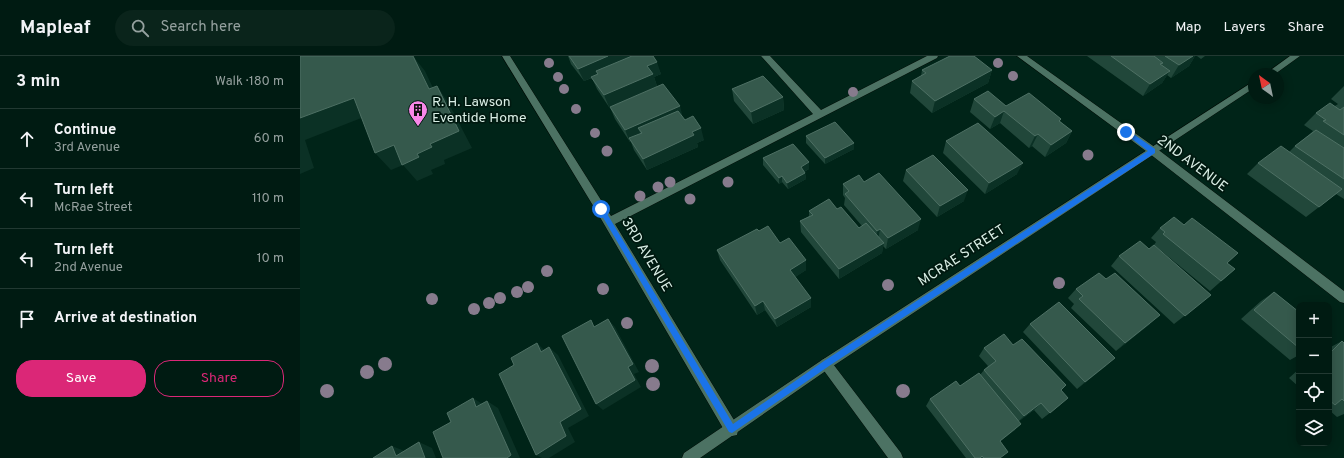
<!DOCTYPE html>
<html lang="en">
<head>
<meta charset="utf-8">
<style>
	:root { --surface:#001b12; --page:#0a241b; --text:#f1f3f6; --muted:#95a19f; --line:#223932; --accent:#db2777 }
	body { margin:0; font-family:Overpass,sans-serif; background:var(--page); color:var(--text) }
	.controls { position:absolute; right:12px; bottom:12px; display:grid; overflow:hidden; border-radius:8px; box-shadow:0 2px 10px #0003 }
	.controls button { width:36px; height:36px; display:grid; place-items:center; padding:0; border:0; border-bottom:1px solid var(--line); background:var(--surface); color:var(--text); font:20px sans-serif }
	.compass { position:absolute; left:948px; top:12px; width:36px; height:36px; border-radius:50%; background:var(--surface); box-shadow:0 2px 10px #0003; rotate:327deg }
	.stop { position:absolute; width:12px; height:12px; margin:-9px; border:3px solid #1a73e8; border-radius:50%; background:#fff }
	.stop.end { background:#1a73e8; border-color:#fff; box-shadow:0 1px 4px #0008 }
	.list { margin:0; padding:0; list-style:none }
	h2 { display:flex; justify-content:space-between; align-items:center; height:52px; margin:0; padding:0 16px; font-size:17px }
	h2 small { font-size:13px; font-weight:400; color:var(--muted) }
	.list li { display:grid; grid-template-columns:26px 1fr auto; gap:12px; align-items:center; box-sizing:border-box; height:60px; padding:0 16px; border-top:1px solid var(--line) }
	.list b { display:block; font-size:15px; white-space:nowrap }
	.list p { margin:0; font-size:13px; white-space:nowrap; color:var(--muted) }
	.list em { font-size:13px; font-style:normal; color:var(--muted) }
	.actions { display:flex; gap:8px; padding:12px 16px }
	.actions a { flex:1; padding:9px 0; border:1px solid var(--accent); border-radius:16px; text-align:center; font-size:14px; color:var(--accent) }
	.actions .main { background:var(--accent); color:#fff }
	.icon { flex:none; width:22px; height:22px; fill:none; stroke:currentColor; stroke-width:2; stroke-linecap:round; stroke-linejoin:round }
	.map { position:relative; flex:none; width:1044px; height:402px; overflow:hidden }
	header { display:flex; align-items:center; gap:24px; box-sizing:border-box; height:56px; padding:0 20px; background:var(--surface); border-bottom:1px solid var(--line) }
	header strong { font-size:19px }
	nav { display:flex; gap:22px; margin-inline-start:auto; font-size:14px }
	.search { width:280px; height:36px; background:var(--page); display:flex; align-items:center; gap:10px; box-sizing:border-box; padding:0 14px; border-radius:22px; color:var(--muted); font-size:15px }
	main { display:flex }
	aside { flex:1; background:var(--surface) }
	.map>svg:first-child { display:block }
</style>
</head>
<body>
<header>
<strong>Mapleaf</strong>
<div class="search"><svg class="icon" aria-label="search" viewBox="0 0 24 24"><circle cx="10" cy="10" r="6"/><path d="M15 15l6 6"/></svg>Search here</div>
<nav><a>Map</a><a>Layers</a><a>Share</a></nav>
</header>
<main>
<aside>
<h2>3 min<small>Walk · 180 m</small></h2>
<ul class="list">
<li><svg class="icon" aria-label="ahead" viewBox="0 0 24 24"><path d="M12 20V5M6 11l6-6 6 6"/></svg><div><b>Continue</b><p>3rd Avenue</p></div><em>60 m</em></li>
<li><svg class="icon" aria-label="left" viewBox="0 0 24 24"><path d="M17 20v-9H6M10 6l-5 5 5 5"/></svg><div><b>Turn left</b><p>McRae Street</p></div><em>110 m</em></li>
<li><svg class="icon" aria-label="left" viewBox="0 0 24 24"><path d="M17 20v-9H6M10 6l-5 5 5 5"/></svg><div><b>Turn left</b><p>2nd Avenue</p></div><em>10 m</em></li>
<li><svg class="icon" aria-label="arrive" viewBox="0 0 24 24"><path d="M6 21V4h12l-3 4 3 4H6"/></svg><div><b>Arrive at destination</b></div></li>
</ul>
<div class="actions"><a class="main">Save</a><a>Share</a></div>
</aside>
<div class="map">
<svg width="1044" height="402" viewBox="0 0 1044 402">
	<rect width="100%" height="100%" fill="#002418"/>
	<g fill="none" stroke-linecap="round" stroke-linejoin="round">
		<defs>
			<path id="minor" d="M 202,0 L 210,0 L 311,160 L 513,58 L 461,0 L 470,0 L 521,54 L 627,0 L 638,0 L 637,2 L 315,168 L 437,369 L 438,374 L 437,379 L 432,380 L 427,379 L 297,156 Z
				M 717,0 L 727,0 L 856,92 L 1044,235 L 1044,247 L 1040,246 L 850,98 Z
				M 526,302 L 530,304 L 601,397 L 603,402 L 588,402 L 522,312 L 520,308 L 522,304 Z"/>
			<path id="tertiary" d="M 990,0 L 1000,0 L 975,18 L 965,18 Z
				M 954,25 L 954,32 L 530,312 L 400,402 L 382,402 L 384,397 L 522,304 Z"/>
		</defs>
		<!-- minor casing -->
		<use href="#minor" stroke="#000b05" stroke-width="1"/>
		<!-- tertiary casing -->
		<use href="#tertiary" stroke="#000b05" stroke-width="1"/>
		<!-- minor -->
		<use href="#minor" fill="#4c7263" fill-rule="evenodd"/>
		<!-- tertiary -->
		<use href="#tertiary" fill="#4c7263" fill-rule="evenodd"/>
	</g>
	<!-- trees -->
	<g fill="#877b8d">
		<circle cx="249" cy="7" r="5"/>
		<circle cx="698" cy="7" r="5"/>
		<circle cx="713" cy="20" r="5"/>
		<circle cx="258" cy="21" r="5"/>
		<circle cx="264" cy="33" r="5"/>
		<circle cx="553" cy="36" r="5"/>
		<circle cx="276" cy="53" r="5"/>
		<circle cx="295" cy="77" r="5"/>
		<circle cx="307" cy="95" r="5.5"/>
		<circle cx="788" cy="99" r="5.5"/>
		<circle cx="370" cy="126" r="5.5"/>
		<circle cx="428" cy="126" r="5.5"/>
		<circle cx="358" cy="131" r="5.5"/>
		<circle cx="340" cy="140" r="5.5"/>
		<circle cx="390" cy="143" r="5.5"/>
		<circle cx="247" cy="215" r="6"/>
		<circle cx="759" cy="227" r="6"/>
		<circle cx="588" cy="229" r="6"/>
		<circle cx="228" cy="231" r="6"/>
		<circle cx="303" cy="233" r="6"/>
		<circle cx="217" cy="236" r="6"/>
		<circle cx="200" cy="242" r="6"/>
		<circle cx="132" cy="243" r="6"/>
		<circle cx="189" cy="247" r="6"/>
		<circle cx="174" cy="253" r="6"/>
		<circle cx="327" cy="267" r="6"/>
		<circle cx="85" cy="308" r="7"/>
		<circle cx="352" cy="310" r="7"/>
		<circle cx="67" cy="316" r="7"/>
		<circle cx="353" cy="328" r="7"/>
		<circle cx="27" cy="335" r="7"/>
		<circle cx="603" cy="335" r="7"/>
	</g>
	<!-- wall -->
	<path fill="#21473a" d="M 268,0 L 353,0 L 361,18 L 354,21 L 357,30 L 309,51 L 297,33 L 292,22 L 284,25 L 271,8 Z
		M 787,0 L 895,0 L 889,10 L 871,22 L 867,19 L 862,27 L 843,40 Z
		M 897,0 L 905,0 L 901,3 Z
		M 622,14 L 692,14 L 688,27 L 632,57 L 610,37 L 612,25 L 621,20 Z
		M 1044,30 L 1044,143 L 1036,138 L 1006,161 L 947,118 L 958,107 L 989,96 L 995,90 L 1011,77 L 1013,75 L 1004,69 L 1016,57 L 1035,50 L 1038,48 L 1031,43 Z
		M 432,33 L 483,41 L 484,54 L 453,68 L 434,45 Z
		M 674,43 L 761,63 L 760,65 L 772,75 L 766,87 L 745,101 L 732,90 L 729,92 L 700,67 L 690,73 L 670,56 Z
		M 310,51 L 383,62 L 404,84 L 397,87 L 398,91 L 347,114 L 334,94 L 331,86 L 330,86 L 315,63 Z
		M 506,80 L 554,93 L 525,108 L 506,87 Z
		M 646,85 L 717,118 L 685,138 L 643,97 Z
		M 463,102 L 509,106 L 509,113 L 504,116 L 505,117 L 506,123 L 488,133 L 482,126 L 479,128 L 463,109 Z
		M 606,114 L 664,145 L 637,161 L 603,125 Z
		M 564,126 L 618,174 L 586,193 L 583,190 L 582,197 L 539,223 L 501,176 L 500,165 L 509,160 L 509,155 L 537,153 L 559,172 L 562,170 L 544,149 L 545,142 L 543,139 L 543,128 Z
		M 884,169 L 938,197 L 927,207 L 935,213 L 910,235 L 854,189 L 856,186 L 851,182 L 860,172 Z
		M 459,175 L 480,187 L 506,214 L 495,221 L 511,251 L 477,271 L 465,254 L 457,259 L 420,204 L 417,194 Z
		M 849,193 L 911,239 L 874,268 L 811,210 L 819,200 Z
		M 806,223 L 850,268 L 816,295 L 771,252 L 774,248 L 768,242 L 776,233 Z
		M 974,236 L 999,256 L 999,299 L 990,304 L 941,263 L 961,245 Z
		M 730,268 L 806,310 L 777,333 L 723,276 Z
		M 1042,285 L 1044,287 L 1044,358 L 1037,361 L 1029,354 L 1029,292 Z
		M 684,292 L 761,334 L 760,349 L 742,363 L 734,354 L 719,365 L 715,374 L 700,385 L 701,402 L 666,402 L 626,350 L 630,343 L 660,330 L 680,319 L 684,314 L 688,310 L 679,300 Z
		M 999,313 L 999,331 L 989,322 Z"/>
	<!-- shaded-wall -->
	<path fill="#0b3125" d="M 113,0 L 125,15 L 142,51 L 129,33 Z
		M 308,0 L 334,0 L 296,15 L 298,19 L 284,25 L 278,13 Z
		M 893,0 L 895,0 L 889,10 L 871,22 L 879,9 Z
		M 357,6 L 361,18 L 354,21 L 357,30 L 309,51 L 304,39 L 347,10 Z
		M 692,14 L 688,27 L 632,57 L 635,45 Z
		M 870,15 L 862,27 L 843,40 L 850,28 Z
		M 137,30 L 149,48 L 172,92 L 144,104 L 145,108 L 131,114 L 133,118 L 117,125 L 103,109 L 91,114 L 75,97 L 94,89 L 117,98 L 130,88 Z
		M 483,41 L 484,54 L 453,68 L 451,56 Z
		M 54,42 L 69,59 L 5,84 L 14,112 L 0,118 L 0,62 Z
		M 380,50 L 383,62 L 342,77 L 338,72 L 342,81 L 329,82 L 331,86 L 330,86 L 325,74 Z
		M 704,55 L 700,67 L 690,73 L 695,61 Z
		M 401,72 L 404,84 L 397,87 L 398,91 L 347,114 L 343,103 L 392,76 Z
		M 772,75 L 766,87 L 745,101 L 751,89 Z
		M 738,78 L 732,90 L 729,92 L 735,80 Z
		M 554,87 L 554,93 L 525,108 L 525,102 Z
		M 509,106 L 509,113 L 501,117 L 501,111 Z
		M 723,107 L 717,118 L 685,138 L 689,127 Z
		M 505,117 L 506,123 L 488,133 L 487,127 Z
		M 482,120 L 482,126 L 479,128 L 479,122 Z
		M 668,134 L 664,145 L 637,161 L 640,150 Z
		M 621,163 L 618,174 L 586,193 L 588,182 Z
		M 580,173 L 578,184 L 576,186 L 577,175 Z
		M 584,187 L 582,197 L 539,223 L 539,213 Z
		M 506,204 L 506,214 L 491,224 L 490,214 Z
		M 511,242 L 511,251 L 477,271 L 475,263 Z
		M 463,245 L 465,254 L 457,259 L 455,250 Z
		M 860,259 L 850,268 L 816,295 L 825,287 Z
		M 308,263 L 315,271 L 339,316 L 334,318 L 341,331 L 303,354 L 296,348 L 328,311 Z
		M 237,287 L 245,295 L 241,296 Z
		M 249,291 L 258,299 L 289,360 L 268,372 L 275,386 L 249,402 L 242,402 L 236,399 L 260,366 Z
		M 815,302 L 806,310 L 777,333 L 785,326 Z
		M 173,342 L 184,349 L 176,351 Z
		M 187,345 L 198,352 L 220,402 L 207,402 Z
		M 741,347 L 734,354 L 718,366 L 724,360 Z
		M 721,368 L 715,374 L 694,390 L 700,385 Z
		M 119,386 L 132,392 L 136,402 L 125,402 Z
		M 92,390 L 107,396 L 96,400 Z"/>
	<!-- building -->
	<path fill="#35594c" stroke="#4e7064" d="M 0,0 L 113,0 L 129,33 L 137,30 L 159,75 L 130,88 L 132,91 L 117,98 L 119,101 L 102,109 L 94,89 L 75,97 L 54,42 L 0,62 Z
		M 269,0 L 308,0 L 278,13 Z
		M 332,0 L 353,0 L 357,6 L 347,10 L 353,18 L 304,39 L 291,21 L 298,18 L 296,15 Z
		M 650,0 L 674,0 L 692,14 L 635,45 L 612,25 L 626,17 L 622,14 Z
		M 811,0 L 854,0 L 863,7 L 860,8 L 870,15 L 850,28 Z
		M 865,0 L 893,0 L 879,9 Z
		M 463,20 L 483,41 L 451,56 L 432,33 Z
		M 363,28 L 380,50 L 325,74 L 310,51 Z
		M 688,35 L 706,50 L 729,37 L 761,63 L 759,65 L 772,75 L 751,89 L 738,78 L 735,80 L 704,55 L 695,61 L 674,43 Z
		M 1030,47 L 1040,54 L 1044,51 L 1044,79 L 1023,65 L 1026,64 L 1016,57 Z
		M 378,55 L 385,64 L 393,60 L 401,72 L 392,76 L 394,79 L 343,103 L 329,82 L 342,77 L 338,72 Z
		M 535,66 L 554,87 L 525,102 L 506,80 Z
		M 678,67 L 723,107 L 689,127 L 646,85 Z
		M 1016,74 L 1044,92 L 1044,123 L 995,90 Z
		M 493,88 L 509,106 L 501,111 L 505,117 L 487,127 L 482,120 L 479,122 L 463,102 Z
		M 981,90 L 1042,133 L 1019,151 L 958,107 Z
		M 633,99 L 668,134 L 640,150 L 606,114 Z
		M 579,117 L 621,163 L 588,182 L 580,173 L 577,175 L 545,138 L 549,135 L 543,128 L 559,119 L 564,126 Z
		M 529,143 L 537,153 L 541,151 L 559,172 L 566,167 L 584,187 L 539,213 L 500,165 L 513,159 L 509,155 Z
		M 874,161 L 884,169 L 892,162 L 938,197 L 927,207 L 935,213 L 921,225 L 863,178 L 865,176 L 860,172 Z
		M 468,170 L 480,187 L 489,182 L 506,204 L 490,214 L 511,242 L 475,263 L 463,245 L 455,250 L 417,194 L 457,173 L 459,175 Z
		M 840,185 L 849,193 L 854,189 L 911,239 L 885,260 L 819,200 Z
		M 799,217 L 806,223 L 815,217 L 860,259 L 825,287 L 779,243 L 783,240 L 776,233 Z
		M 974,236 L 999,256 L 999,292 L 954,254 Z
		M 759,246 L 815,302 L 785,326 L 730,268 Z
		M 308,263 L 333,308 L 328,311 L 335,324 L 296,348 L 262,280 L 291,264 L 294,271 Z
		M 704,278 L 713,289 L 722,283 L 766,329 L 761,334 L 768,342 L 750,357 L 741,347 L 724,360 L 684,314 L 696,305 L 684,292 Z
		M 1042,285 L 1044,287 L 1044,345 L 1042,343 L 1035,349 L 1029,344 L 1029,298 Z
		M 237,287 L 241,296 L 249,291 L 281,353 L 260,366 L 266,380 L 236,399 L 199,318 L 214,309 L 211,302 Z
		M 679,317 L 721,368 L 700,385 L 708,396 L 700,402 L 684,402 L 682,400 L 680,402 L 675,402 L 630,343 L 656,325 L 660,330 Z
		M 173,342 L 176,351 L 187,345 L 211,399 L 207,402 L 143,402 L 133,376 L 151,366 L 147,357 Z
		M 119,386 L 125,402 L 73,402 L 92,390 L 96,400 Z"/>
	<!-- route -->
	<path fill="#1a73e8" d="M 826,73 L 855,93 L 855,97 L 529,310 L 432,377 L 429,376 L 298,153 L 299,151 L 303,151 L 433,368 L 524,305 L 848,95 L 824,77 L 824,74 Z"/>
	<!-- icons -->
	<defs>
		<symbol id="building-pin" viewBox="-11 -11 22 30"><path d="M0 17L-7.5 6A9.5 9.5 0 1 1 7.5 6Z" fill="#f987e9" stroke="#001910"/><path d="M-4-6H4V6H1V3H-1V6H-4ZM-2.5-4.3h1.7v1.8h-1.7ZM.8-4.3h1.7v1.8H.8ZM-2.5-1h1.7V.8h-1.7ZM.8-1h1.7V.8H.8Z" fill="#111"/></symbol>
	</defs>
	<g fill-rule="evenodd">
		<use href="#building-pin" x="107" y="43" width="22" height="30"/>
	</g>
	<g text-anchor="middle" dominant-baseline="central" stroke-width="3.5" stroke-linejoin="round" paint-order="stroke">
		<!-- poi labels -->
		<g font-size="14" fill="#d9eee5" stroke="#001910" text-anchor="start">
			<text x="132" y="46">R. H. Lawson<tspan x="132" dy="16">Eventide Home</tspan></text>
		</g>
		<!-- street labels -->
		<g font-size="14" fill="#d9eee5" stroke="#001910">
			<text transform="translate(892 108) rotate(37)">2ND AVENUE</text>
			<text transform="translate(346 199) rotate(59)">3RD AVENUE</text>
			<text transform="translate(662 200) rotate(-33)">MCRAE STREET</text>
		</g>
	</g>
</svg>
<div class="controls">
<button>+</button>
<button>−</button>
<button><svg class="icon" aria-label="locate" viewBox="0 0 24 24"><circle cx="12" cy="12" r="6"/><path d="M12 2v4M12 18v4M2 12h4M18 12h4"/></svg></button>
<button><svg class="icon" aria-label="layers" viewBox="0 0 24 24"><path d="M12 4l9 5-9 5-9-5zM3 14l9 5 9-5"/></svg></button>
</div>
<svg class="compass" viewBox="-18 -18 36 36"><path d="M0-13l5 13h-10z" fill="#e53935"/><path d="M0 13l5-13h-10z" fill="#95a19f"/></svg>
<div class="stop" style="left:301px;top:153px"></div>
<div class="stop end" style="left:826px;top:76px"></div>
</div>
</main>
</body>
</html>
